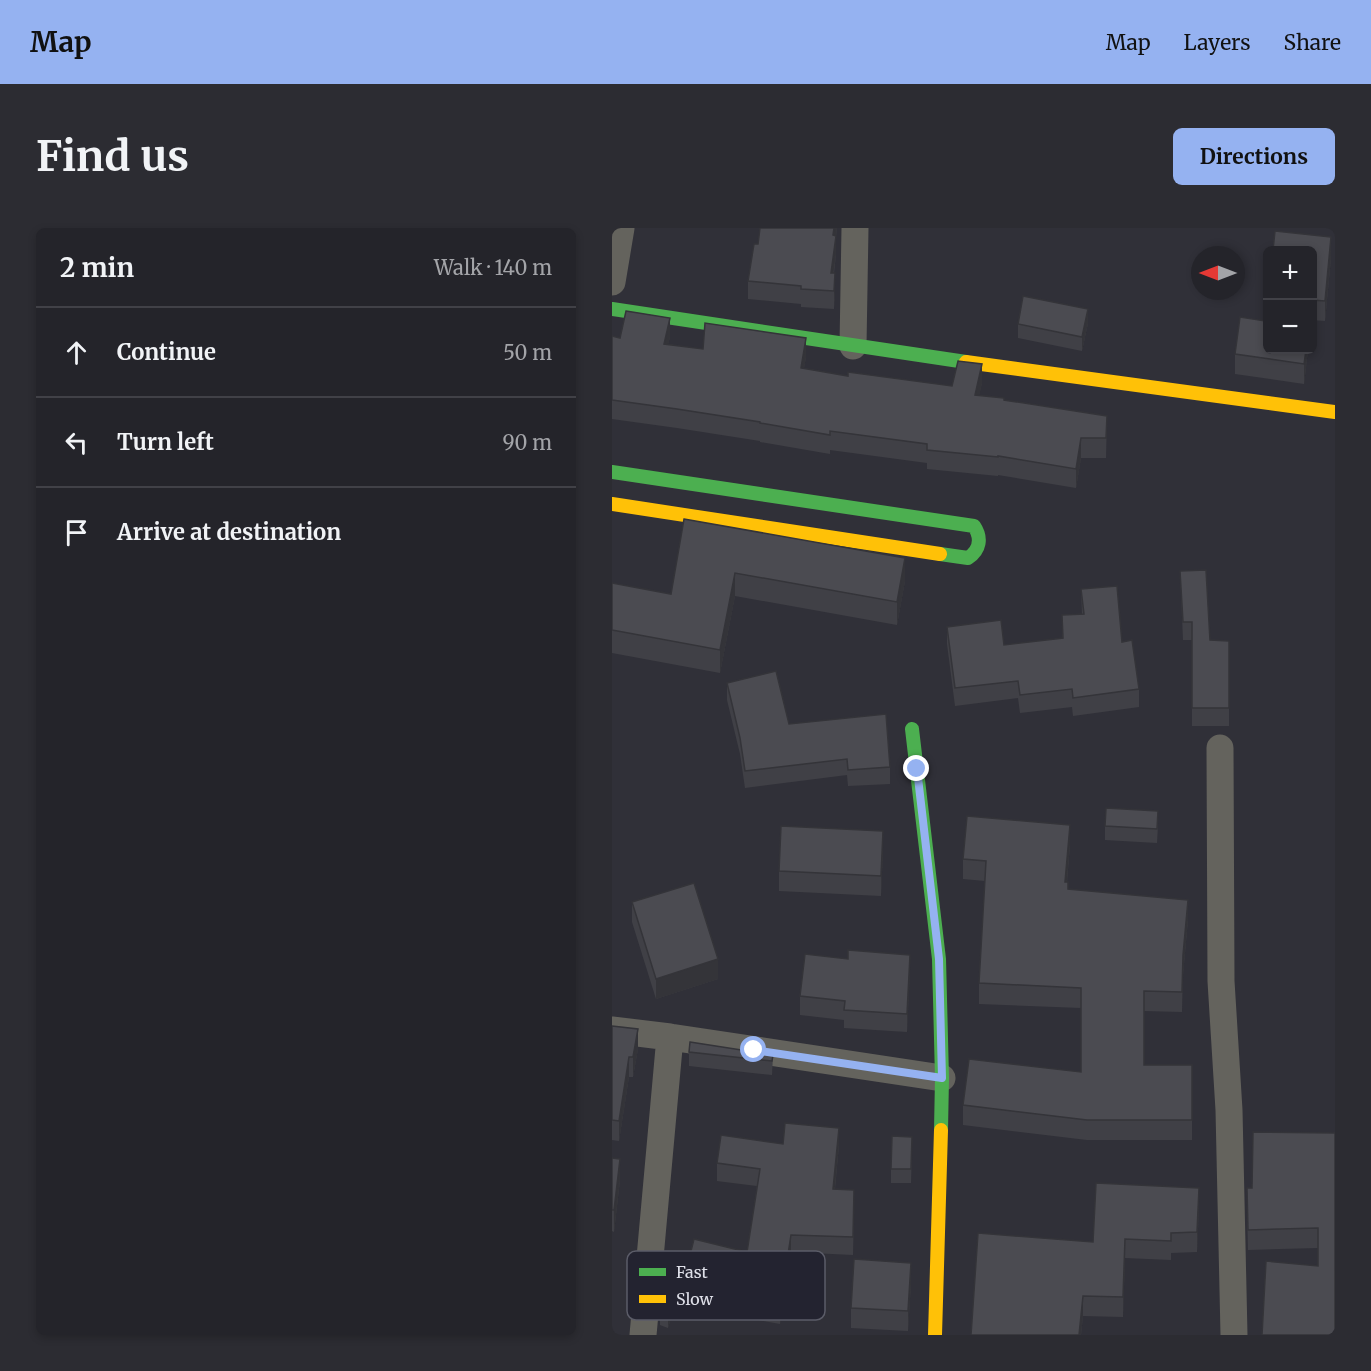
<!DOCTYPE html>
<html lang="en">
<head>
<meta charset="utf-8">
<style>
	:root { --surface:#24242a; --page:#2c2c32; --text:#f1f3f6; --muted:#a3a4a8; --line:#414147; --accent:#95b2f1 }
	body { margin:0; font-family:Merriweather,serif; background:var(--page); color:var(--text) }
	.controls { position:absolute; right:18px; top:18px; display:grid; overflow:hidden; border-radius:9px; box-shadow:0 3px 9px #0003 }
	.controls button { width:54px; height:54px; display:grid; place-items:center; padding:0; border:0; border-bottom:2px solid var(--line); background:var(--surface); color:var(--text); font:30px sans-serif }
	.compass { position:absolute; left:579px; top:18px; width:54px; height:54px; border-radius:50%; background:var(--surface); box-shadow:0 3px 9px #0003; rotate:270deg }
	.stop { position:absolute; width:18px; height:18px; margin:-14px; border:4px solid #95b2f1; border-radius:50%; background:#fff }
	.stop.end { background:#95b2f1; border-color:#fff; box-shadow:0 2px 6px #0008 }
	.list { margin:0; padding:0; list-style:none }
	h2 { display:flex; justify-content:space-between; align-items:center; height:78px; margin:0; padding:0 24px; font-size:26px }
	h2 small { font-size:20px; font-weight:400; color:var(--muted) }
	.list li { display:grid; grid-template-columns:39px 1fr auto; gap:18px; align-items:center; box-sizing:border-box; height:90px; padding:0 24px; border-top:2px solid var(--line) }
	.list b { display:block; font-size:22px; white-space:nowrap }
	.list em { font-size:20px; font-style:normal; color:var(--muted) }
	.icon { flex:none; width:33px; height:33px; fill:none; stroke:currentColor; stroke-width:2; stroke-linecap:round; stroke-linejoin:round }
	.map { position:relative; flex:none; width:723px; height:1107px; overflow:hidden; border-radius:9px }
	header { display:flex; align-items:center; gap:36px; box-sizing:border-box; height:84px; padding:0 30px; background:var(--accent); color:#111 }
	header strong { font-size:28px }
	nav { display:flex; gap:33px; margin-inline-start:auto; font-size:21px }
	.intro { display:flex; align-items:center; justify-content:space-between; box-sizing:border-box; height:144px; padding:0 36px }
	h1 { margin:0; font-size:42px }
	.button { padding:15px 27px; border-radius:9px; background:var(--accent); color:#111; font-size:21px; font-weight:700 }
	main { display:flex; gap:36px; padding:0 36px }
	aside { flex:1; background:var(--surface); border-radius:9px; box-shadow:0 3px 9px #0003 }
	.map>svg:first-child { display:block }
</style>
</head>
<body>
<header>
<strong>Map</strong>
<nav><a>Map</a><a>Layers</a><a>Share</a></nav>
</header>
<div class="intro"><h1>Find us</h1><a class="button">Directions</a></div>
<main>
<aside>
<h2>2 min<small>Walk · 140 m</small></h2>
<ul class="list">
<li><svg class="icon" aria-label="ahead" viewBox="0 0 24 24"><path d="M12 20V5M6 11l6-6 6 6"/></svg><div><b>Continue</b></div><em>50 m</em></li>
<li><svg class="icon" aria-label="left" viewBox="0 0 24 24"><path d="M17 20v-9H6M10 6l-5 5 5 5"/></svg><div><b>Turn left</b></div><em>90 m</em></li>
<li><svg class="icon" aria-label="arrive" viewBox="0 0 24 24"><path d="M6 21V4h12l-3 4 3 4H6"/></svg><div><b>Arrive at destination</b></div></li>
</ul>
</aside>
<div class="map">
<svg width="723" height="1107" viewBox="0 0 723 1107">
	<rect width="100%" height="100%" fill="#303038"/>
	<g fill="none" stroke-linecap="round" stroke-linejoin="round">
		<!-- street -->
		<path stroke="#64635d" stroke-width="27" d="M 0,54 L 9,0
			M 241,118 L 243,0
			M 608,520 L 609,753 L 617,882 L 622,1107
			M 0,802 L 58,809 L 330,850
			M 31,1107 L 58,809"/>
		<!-- fast -->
		<path stroke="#4caf50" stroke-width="14" d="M 0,81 L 354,134
			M 0,244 L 362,298 C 370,310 368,322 356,330 L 328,326
			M 300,501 L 327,731 L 330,850 L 329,902"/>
		<!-- slow -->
		<path stroke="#ffc107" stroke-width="14" d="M 354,134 L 723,184
			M 0,276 L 328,326
			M 323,1107 L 329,902"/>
	</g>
	<!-- wall -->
	<path fill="#404046" d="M 148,0 L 225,0 L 224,8 L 224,26 L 222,45 L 223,64 L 222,81 L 189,79 L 189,76 L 136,71 L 136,53 L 146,16 Z
		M 700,22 L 719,30 L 713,93 L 700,92 Z
		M 653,93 L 696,122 L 692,156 L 623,146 L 623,126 Z
		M 476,95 L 470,123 L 406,110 L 406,96 Z
		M 0,108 L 8,110 L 58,109 L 56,116 L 91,121 L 194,129 L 192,140 L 236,148 L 340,158 L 370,155 L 367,167 L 392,172 L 495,188 L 494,230 L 469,230 L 464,260 L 386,247 L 386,248 L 315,241 L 315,235 L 218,222 L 218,226 L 148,214 L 148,213 L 65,200 L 0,191 Z
		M 72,291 L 293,353 L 285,397 L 123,368 L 108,445 L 0,425 L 0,355 L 59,366 Z
		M 568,343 L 598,412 L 617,413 L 617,498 L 580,498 L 580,412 L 571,412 Z
		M 469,361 L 510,414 L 527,461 L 527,479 L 461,488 L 460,479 L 408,485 L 406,470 L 343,478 L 335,416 L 335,399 L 392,417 L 450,410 L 450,387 L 470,386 Z
		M 115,455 L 177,496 L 278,539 L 278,556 L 236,558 L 235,547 L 133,560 L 128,526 L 115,472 Z
		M 546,597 L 545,615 L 493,612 L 493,598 Z
		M 458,617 L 455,654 L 456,661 L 576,692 L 571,747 L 570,784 L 532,783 L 532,837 L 580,837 L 580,912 L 475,912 L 351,897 L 351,877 L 469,844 L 469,780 L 367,776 L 367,755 L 373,653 L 351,651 L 351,631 Z
		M 271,623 L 269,668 L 167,663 L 167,643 Z
		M 20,674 L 106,751 L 44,771 L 20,694 Z
		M 298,745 L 295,804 L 232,800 L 232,792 L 188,787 L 188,768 Z
		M 0,798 L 26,821 L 21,849 L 17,849 L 7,913 L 0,912 Z
		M 77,824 L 161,827 L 160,847 L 77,838 Z
		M 723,905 L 706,1038 L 706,1020 L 636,1022 L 635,980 Z
		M 171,916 L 227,917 L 223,961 L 242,980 L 241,1027 L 179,1024 L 168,1096 L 128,1089 L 128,1087 L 71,1073 L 71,1055 L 135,1024 L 145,958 L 105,953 L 105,935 Z
		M 300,922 L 299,955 L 279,955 L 279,941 Z
		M 0,930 L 8,952 L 2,1004 L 0,1003 Z
		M 587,980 L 585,1024 L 559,1025 L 559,1032 L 513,1030 L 511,1089 L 471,1088 L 469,1107 L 359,1107 L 481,1014 Z
		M 299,1055 L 296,1103 L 239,1100 L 239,1080 Z
		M 62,1080 L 56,1100 L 48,1097 L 48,1090 Z"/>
	<!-- shaded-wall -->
	<path fill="#343439" d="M 222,0 L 225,0 L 221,26 L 221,7 Z
		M 224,8 L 224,26 L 219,63 L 219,45 Z
		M 719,9 L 719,30 L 713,93 L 713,73 Z
		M 223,45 L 223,64 L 222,81 L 222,63 Z
		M 476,81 L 476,95 L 470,123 L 470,109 Z
		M 58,90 L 58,109 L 52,135 L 52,116 Z
		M 194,110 L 194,129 L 189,159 L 189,140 Z
		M 694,122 L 696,122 L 692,156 L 692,136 Z
		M 370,136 L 370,155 L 363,186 L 363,167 Z
		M 469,210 L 469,230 L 464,260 L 464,241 Z
		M 293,330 L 293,353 L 285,397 L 285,374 Z
		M 123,345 L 123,368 L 108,445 L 108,422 Z
		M 458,597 L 458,617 L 453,674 L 453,654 Z
		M 271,603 L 271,623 L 269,668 L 269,648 Z
		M 576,672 L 576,692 L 571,747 L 570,784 L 571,727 Z
		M 298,727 L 298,745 L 295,804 L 295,786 Z
		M 106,731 L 106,751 L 44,771 L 44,751 Z
		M 26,801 L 26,821 L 21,849 L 21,829 Z
		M 17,829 L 17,849 L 7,913 L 7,893 Z
		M 227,900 L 227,917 L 221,979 L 221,961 Z
		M 8,931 L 8,952 L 2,1004 L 2,982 Z
		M 587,960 L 587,980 L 585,1024 L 585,1004 Z
		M 179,1007 L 179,1024 L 168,1096 L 168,1078 Z
		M 513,1011 L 513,1030 L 511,1089 L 511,1069 Z
		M 299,1035 L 299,1055 L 296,1103 L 296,1083 Z
		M 471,1068 L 471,1088 L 469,1107 L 467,1107 Z
		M 62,1073 L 62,1080 L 56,1100 L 56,1092 Z"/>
	<!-- building -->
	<path fill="#4b4b51" stroke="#343439" stroke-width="1.5" d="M 148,0 L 222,0 L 221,7 L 224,8 L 219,45 L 223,45 L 222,63 L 189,61 L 189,58 L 136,53 L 142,16 L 146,16 Z
		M 663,3 L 719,9 L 713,73 L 700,72 L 700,22 L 661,22 Z
		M 411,68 L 476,81 L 470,109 L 406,96 Z
		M 656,73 L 656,122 L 694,122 L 692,136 L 623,126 L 628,89 L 653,93 Z
		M 14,83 L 58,90 L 52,116 L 91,121 L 93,95 L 194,110 L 189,140 L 236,148 L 236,144 L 340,158 L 346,133 L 370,136 L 363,167 L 392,170 L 392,172 L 495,188 L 494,210 L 469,210 L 464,241 L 386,228 L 386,229 L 315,222 L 315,216 L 218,203 L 218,207 L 148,195 L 148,194 L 65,181 L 0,172 L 0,108 L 8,110 Z
		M 72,291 L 293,330 L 285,374 L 123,345 L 108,422 L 0,402 L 0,355 L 59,366 Z
		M 594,342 L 598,412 L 617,413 L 617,480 L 580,480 L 580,394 L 571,394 L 568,343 Z
		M 505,358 L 510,414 L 520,412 L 527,461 L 461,470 L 460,461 L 408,467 L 406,453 L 343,460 L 335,399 L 389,392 L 392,417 L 451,410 L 450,387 L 472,386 L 469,361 Z
		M 164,443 L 177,496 L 274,486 L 278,539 L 236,542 L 235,531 L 133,543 L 128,510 L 115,455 Z
		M 494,580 L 546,583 L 545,601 L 493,598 Z
		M 355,588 L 458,597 L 453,654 L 456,654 L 456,661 L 576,672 L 571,727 L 570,764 L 532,763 L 532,837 L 580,837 L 580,892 L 475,892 L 351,877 L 357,831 L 469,844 L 469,760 L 367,755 L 374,633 L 351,631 Z
		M 169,598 L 271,603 L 269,648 L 167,643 Z
		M 82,655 L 106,731 L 44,751 L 20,674 Z
		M 236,722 L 298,727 L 295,786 L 232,782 L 233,773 L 188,768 L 193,726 L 236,731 Z
		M 0,798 L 26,801 L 21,829 L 17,829 L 7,893 L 0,892 Z
		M 78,814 L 161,827 L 160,833 L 77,824 Z
		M 173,895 L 227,900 L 221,961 L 242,962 L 241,1009 L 179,1007 L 168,1078 L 128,1072 L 128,1069 L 71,1055 L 82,1011 L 135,1024 L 148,941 L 105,935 L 109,907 L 171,916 Z
		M 641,904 L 723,905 L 723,1107 L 650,1107 L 654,1033 L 706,1038 L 706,1000 L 636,1002 L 635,960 L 640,960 Z
		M 280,908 L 300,909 L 299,941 L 279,941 Z
		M 0,930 L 8,931 L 2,982 L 0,982 Z
		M 484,955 L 587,960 L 585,1004 L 559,1005 L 559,1013 L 513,1011 L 511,1069 L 471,1068 L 467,1107 L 359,1107 L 366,1005 L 481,1014 Z
		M 242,1031 L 299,1035 L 296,1083 L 239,1080 Z"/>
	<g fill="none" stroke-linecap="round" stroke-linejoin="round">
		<!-- route -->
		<path stroke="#95b2f1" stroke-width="8" d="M 142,822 L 330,850 L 327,731 L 305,541"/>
	</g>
	<!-- legend -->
	<rect x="15" y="1023" width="198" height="69" rx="9" fill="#232330" stroke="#5b5c68" stroke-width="1.5"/>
	<rect x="27" y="1040" width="27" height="8" fill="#4caf50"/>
	<rect x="27" y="1067" width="27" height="8" fill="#ffc107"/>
	<g font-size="16" fill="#dfe0e9">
		<text x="64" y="1050">Fast</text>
		<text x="64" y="1077">Slow</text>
	</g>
</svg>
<div class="controls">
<button>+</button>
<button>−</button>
</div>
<svg class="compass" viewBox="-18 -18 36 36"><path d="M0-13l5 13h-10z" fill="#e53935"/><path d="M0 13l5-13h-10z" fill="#a3a4a8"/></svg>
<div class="stop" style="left:142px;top:822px"></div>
<div class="stop end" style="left:305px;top:541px"></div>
</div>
</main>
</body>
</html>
